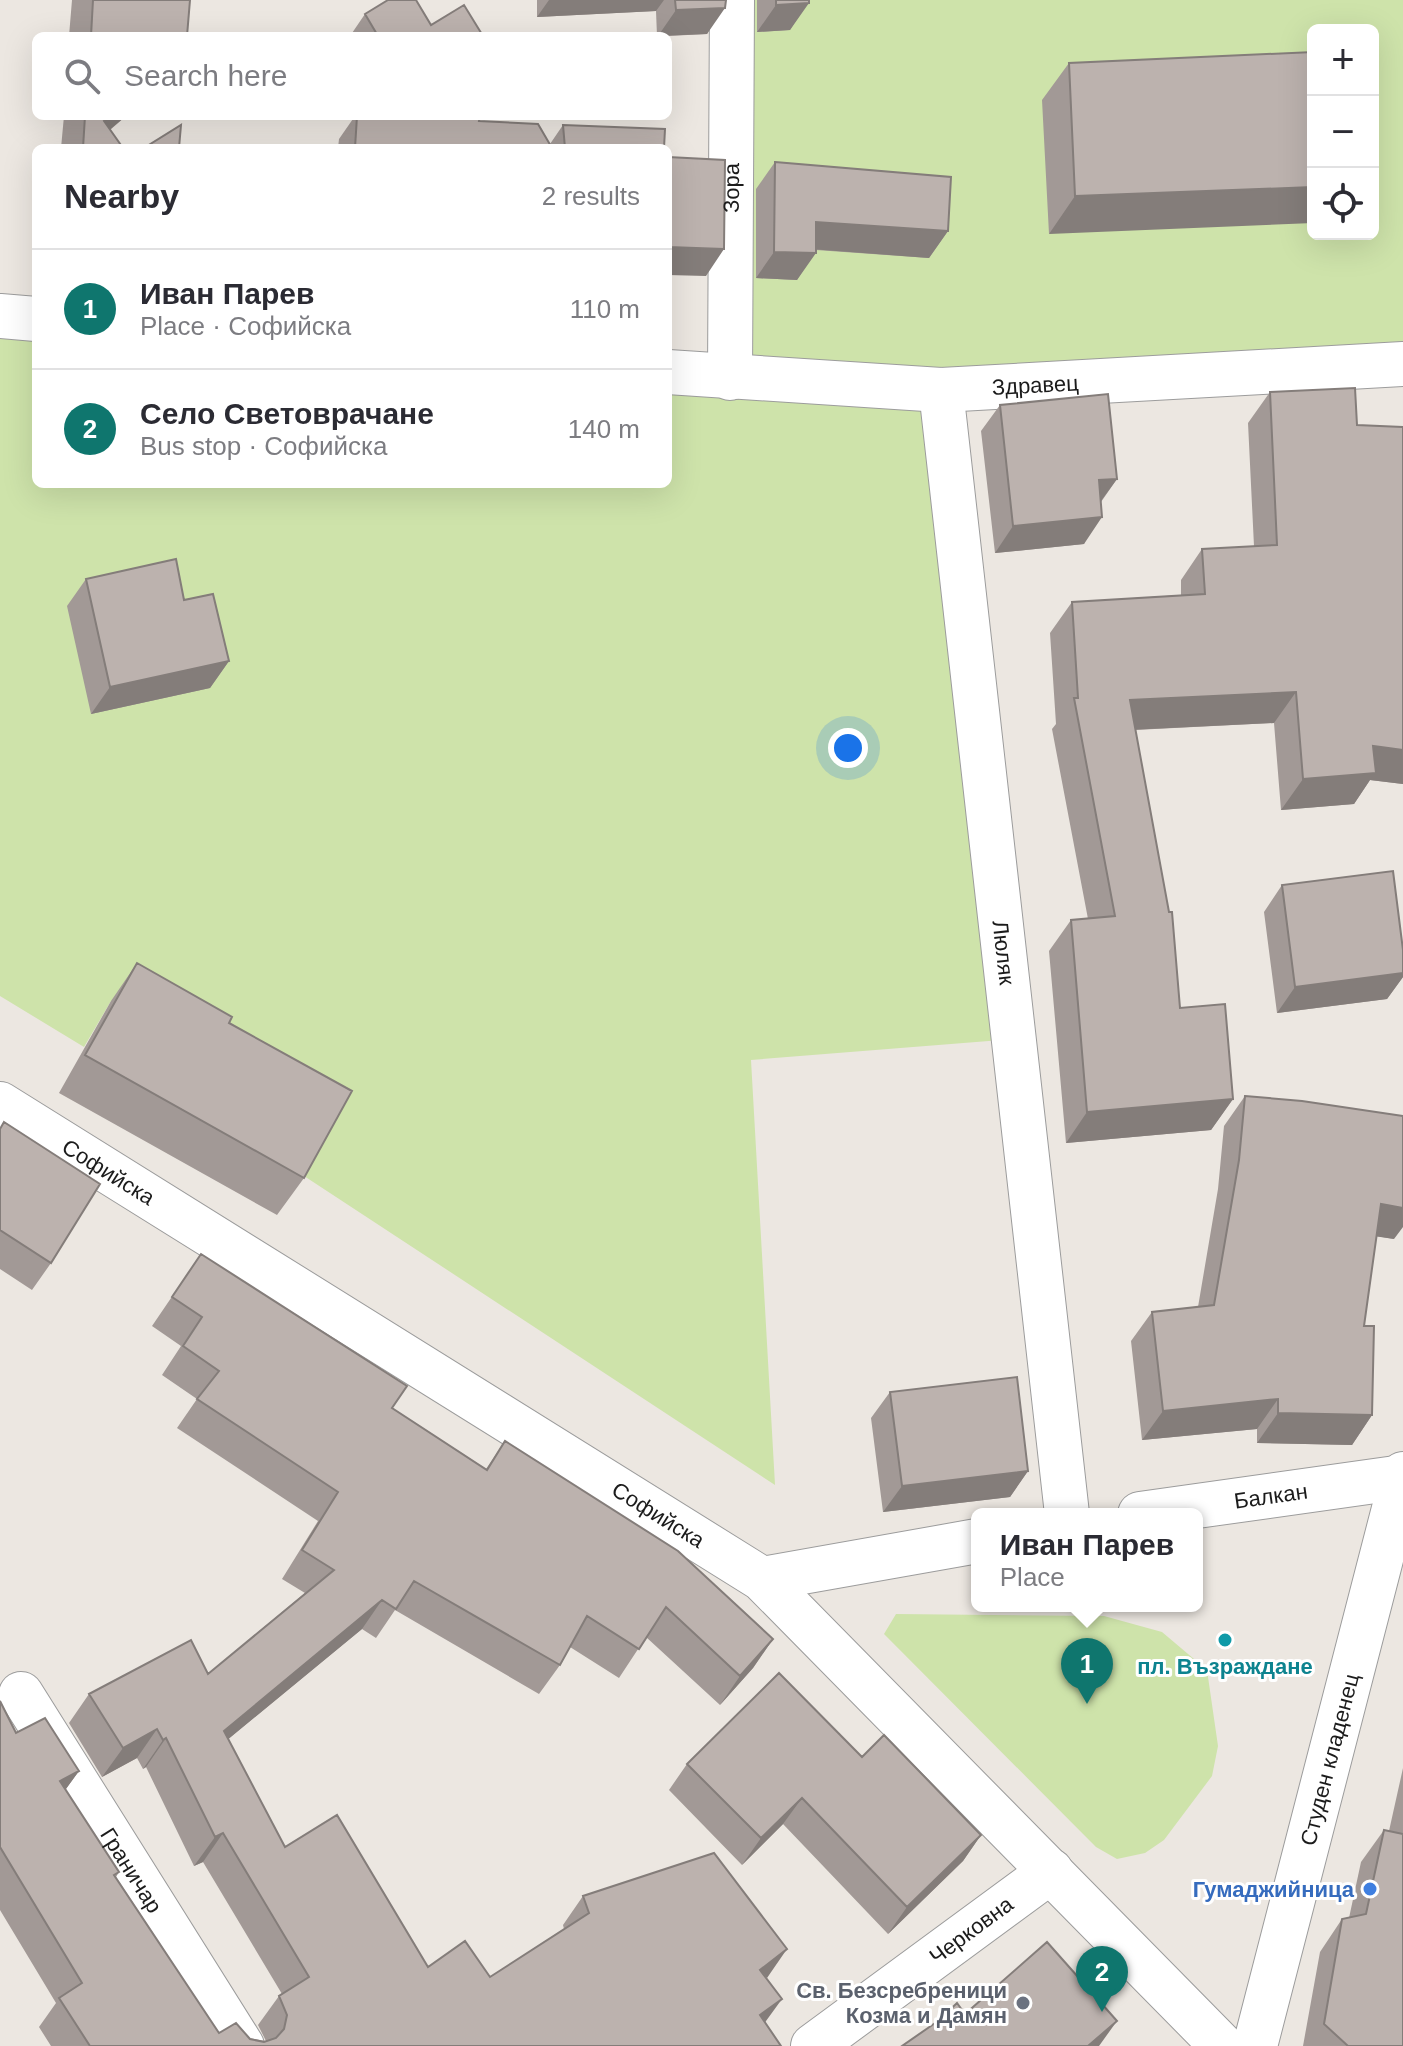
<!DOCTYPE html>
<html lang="en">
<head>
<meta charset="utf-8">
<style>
	:root { --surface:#fff; --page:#f2f2f3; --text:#2b2b33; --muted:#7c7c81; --line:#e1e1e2; --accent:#0f766e }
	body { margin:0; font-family:Helvetica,sans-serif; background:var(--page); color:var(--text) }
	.controls { position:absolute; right:24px; top:24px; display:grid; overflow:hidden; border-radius:12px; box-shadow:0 8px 32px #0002 }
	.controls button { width:72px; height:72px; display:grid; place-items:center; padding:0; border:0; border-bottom:2px solid var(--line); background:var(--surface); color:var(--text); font:40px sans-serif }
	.you { position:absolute; left:848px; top:748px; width:28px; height:28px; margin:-20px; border:6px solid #fff; border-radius:50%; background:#1a73e8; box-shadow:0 0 0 12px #1a73e833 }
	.badge { display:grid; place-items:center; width:52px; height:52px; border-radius:50%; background:var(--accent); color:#fff; font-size:26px; font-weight:700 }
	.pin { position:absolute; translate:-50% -66px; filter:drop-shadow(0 2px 4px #0008) }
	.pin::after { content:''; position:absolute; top:42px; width:28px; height:24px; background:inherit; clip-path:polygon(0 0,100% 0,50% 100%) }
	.popup { position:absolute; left:971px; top:1508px; width:232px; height:104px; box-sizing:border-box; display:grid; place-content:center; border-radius:12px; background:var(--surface); filter:drop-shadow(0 2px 6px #0005); font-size:26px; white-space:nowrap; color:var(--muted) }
	.popup b { font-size:30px; color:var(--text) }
	.popup::after { content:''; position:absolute; left:50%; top:100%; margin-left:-16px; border:16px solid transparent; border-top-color:var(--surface) }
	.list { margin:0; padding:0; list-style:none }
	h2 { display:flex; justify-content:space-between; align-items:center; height:104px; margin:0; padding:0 32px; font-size:34px }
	h2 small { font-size:26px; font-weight:400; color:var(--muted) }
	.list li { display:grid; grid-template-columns:52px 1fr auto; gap:24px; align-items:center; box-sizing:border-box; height:120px; padding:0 32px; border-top:2px solid var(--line) }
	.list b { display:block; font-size:30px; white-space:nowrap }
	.list p { margin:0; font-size:26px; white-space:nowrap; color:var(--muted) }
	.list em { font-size:26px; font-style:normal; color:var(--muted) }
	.icon { flex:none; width:44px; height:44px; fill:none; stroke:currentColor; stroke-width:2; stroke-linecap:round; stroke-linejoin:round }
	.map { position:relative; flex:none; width:1403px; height:2046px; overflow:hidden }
	.search { position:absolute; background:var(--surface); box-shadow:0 8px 32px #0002; left:32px; top:32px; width:640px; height:88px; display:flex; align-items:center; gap:20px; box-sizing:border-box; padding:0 28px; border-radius:12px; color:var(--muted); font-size:30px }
	.panel { position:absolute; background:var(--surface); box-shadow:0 8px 32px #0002; left:32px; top:144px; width:640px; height:344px; border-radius:12px }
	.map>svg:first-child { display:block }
</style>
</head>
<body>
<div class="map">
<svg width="1403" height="2046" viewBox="0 0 1403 2046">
	<rect width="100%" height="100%" fill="#ece7e1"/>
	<!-- grass -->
	<path fill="#cee3aa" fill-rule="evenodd" d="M 732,0 L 1403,0 L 1403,364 L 942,390 L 1014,1039 L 751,1060 L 775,1485 L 301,1174 L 111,1001 L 84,1047 L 0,996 L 0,316 L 36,319 L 36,484 L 668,484 L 668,372 L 730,378 ZM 1313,30 L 1373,30 L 1373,234 L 1313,234 Z
		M 896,1614 L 1104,1616 L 1162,1632 L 1207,1670 L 1218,1746 L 1212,1776 L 1164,1840 L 1145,1853 L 1117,1859 L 1096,1847 L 884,1634 Z"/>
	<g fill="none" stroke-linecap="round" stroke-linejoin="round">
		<defs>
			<g id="minor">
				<path d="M 0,316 L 36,319"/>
				<path id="s1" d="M 668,372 L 941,390 L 1403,364"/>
				<path id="s2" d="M 730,378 L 732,0"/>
				<path id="s3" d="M 941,390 L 1067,1514"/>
				<path id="s4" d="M 0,1104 L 762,1579 L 1222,2046"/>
				<path id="s5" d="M 1140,1514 L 1403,1477"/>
				<path d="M 762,1579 L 977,1541"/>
				<path id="s6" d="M 21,1694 L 242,2046"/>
				<path id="s7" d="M 813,2046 L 1051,1871"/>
				<path id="s8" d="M 1255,2046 L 1403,1474"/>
			</g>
		</defs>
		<!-- minor casing -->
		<use href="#minor" stroke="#9c9c9c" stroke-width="46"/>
		<!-- minor -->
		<use href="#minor" stroke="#fff" stroke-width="44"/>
	</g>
	<!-- wall -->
	<path fill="#a29996" d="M 72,0 L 190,0 L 187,36 L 69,36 Z
		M 537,0 L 726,0 L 707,34 L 668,36 L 657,36 L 656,11 L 537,17 Z
		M 757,0 L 809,0 L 790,30 L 757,32 Z
		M 365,14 L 431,25 L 483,36 L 350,36 Z
		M 1313,52 L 1049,234 L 1042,100 L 1069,63 Z
		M 64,116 L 126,116 L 110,130 L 123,148 L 61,148 Z
		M 355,116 L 480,116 L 479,121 L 550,144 L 563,125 L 664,148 L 338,148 L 339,139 Z
		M 775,162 L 948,231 L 929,258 L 816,250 L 797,280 L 756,278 L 756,189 Z
		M 1270,392 L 1357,425 L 1403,427 L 1403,784 L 1370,780 L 1354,804 L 1281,810 L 1274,723 L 1135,730 L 1180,1008 L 1233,1099 L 1211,1130 L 1066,1143 L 1049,951 L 1071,920 L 1088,919 L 1052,729 L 1056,724 L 1050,633 L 1072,602 L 1181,595 L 1181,580 L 1202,549 L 1254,546 L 1248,423 Z
		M 1000,405 L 1117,479 L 1101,502 L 1084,544 L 995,553 L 981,431 Z
		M 86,579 L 184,600 L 229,661 L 210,688 L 91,714 L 67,606 Z
		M 1282,885 L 1403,950 L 1403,977 L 1387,999 L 1277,1013 L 1264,912 Z
		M 137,963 L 229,1023 L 304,1178 L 277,1215 L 59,1093 L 111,1001 Z
		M 1245,1096 L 1394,1239 L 1376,1236 L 1364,1326 L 1372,1415 L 1352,1445 L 1257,1443 L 1257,1429 L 1142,1440 L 1131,1341 L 1152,1312 L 1198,1307 L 1218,1189 L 1224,1126 Z
		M 0,1128 L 51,1263 L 32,1290 L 0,1269 Z
		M 201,1254 L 392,1408 L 486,1469 L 505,1441 L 773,1639 L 753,1668 L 720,1705 L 646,1637 L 619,1678 L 570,1647 L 560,1665 L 539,1694 L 395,1610 L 376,1638 L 362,1629 L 228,1739 L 285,1847 L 428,1967 L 490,1977 L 564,1929 L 563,1925 L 583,1896 L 767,1979 L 765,2023 L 781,2046 L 51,2046 L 39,2027 L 56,2003 L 0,1910 L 0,1701 L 16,1733 L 79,1771 L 65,1790 L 119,1872 L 116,1877 L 219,2033 L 266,2041 L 258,2025 L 279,1996 L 282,1994 L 203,1862 L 194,1866 L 146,1767 L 143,1769 L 137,1758 L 102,1777 L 69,1723 L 89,1694 L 208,1674 L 305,1593 L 282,1579 L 318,1521 L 177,1428 L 197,1399 L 162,1375 L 181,1346 L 152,1326 Z
		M 890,1392 L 1028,1471 L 1010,1497 L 883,1512 L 871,1418 Z
		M 862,1757 L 981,1835 L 963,1861 L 888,1934 L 783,1824 L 742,1865 L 669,1790 L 687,1764 Z
		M 1403,1768 L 1403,2046 L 1303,2046 L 1320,1952 L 1342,1919 L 1349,1918 L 1361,1862 L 1384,1830 L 1389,1831 Z"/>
	<!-- shaded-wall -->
	<path fill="#847d7a" d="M 549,0 L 664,0 L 656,11 L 537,17 Z
		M 809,3 L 790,30 L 757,32 L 776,5 Z
		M 725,8 L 707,34 L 658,36 L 676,10 Z
		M 110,116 L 126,116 L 88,148 L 104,121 Z
		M 1313,187 L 1313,223 L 1049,234 L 1075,196 Z
		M 816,222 L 948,231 L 929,258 L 797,248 Z
		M 668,247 L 724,249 L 706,276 L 668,275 Z
		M 774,252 L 816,253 L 797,280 L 756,278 Z
		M 1117,479 L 1098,505 L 1099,480 Z
		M 1102,517 L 1084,544 L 995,553 L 1013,526 Z
		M 229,661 L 210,688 L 91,714 L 110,687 Z
		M 1296,692 L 1274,723 L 1108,731 L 1130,700 Z
		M 1373,746 L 1403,750 L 1403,784 L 1370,780 L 1354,804 L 1281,810 L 1303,779 Z
		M 1403,973 L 1403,977 L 1387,999 L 1277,1013 L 1295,987 Z
		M 1233,1099 L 1211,1130 L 1066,1143 L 1087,1112 Z
		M 1381,1204 L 1403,1208 L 1403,1227 L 1394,1239 L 1360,1234 Z
		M 1278,1399 L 1257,1429 L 1142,1440 L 1163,1411 Z
		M 1278,1413 L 1372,1415 L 1352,1445 L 1257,1443 Z
		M 1028,1471 L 1010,1497 L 883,1512 L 902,1486 Z
		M 382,1600 L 362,1629 L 203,1760 L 224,1731 Z
		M 773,1639 L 753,1668 L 720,1705 L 740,1676 Z
		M 157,1729 L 137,1758 L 102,1777 L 123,1748 Z
		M 166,1738 L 146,1767 L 143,1769 L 163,1740 Z
		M 79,1771 L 58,1800 L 60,1781 Z
		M 802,1798 L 783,1824 L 742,1865 L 761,1838 Z
		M 223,1833 L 203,1862 L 194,1866 L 215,1837 Z
		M 981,1835 L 963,1861 L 888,1934 L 907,1907 Z
		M 787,1949 L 767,1978 L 760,1970 Z
		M 782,1999 L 761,2028 L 760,2015 Z
		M 1117,2021 L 1099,2046 L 1088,2046 Z"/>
	<!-- building -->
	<path fill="#bcb2ae" stroke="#847d7a" stroke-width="2" d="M 93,0 L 190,0 L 187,36 L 91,36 Z
		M 388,0 L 416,0 L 431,25 L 464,5 L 483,36 L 378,36 L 365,14 Z
		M 675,0 L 726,0 L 725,8 L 676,10 Z
		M 776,0 L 809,0 L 809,3 L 776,5 Z
		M 1313,52 L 1313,187 L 1075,196 L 1069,63 Z
		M 1373,90 L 1377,184 L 1373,184 Z
		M 85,116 L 110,116 L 104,121 L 123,148 L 83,148 Z
		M 357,116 L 403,116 L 430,118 L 429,116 L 480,116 L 479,121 L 538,124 L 552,148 L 355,148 Z
		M 181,125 L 179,148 L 144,148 Z
		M 563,125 L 665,129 L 664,148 L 565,148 Z
		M 668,157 L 725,160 L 724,249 L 668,247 Z
		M 775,162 L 951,177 L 948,231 L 816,222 L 816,253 L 774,252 Z
		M 1355,388 L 1357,425 L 1403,427 L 1403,750 L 1373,746 L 1376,773 L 1303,779 L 1296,692 L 1130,700 L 1169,912 L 1172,912 L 1180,1008 L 1225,1004 L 1233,1099 L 1087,1112 L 1071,920 L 1115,916 L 1074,698 L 1078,698 L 1072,602 L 1205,594 L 1202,549 L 1277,545 L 1270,392 Z
		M 1108,394 L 1117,479 L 1099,480 L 1102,517 L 1013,526 L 1000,405 Z
		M 176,559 L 184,600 L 213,594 L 229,661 L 110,687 L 86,579 Z
		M 1393,871 L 1403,950 L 1403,973 L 1295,987 L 1282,885 Z
		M 137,963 L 232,1017 L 229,1023 L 352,1091 L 304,1178 L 85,1055 Z
		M 1245,1096 L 1302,1101 L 1403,1116 L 1403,1208 L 1381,1204 L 1364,1326 L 1374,1326 L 1372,1415 L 1278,1413 L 1278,1399 L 1163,1411 L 1152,1312 L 1214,1305 L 1239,1160 Z
		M 4,1122 L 100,1184 L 51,1263 L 0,1230 L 0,1129 Z
		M 201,1254 L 407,1386 L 392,1408 L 487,1470 L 505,1441 L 678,1551 L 773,1639 L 740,1676 L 666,1607 L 639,1649 L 587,1616 L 560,1665 L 414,1581 L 396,1609 L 382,1600 L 224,1731 L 285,1847 L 337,1815 L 428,1967 L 465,1941 L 490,1977 L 589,1913 L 583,1896 L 714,1853 L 787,1949 L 760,1970 L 782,1999 L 760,2015 L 781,2046 L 90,2046 L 59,1998 L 82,1983 L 0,1847 L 0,1701 L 16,1733 L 45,1718 L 79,1771 L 60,1781 L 119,1872 L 114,1875 L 219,2033 L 236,2023 L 250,2039 L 264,2042 L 276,2038 L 284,2029 L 287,2015 L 279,1996 L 309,1977 L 223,1833 L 215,1837 L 166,1738 L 163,1740 L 157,1729 L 123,1748 L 89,1694 L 191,1640 L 208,1674 L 334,1570 L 302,1550 L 338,1492 L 197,1399 L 219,1371 L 183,1346 L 202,1317 L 172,1297 Z
		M 1017,1377 L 1028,1471 L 902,1486 L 890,1392 Z
		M 779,1673 L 862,1757 L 884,1735 L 981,1835 L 907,1907 L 802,1798 L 761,1838 L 687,1764 Z
		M 1384,1830 L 1403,1834 L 1403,2046 L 1348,2046 L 1324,2024 L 1342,1919 L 1366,1914 Z
		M 1047,1942 L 1117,2021 L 1088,2046 L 902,2046 L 938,2021 L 957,2003 L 965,2014 Z"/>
	<!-- markers -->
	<circle fill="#0f9aa8" stroke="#fff" stroke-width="3" cx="1225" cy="1640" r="8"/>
	<circle fill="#3f7fe0" stroke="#fff" stroke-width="3" cx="1370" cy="1889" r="8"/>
	<circle fill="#6b7280" stroke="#fff" stroke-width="3" cx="1023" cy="2003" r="8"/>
	<g text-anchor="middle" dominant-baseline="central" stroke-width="6" stroke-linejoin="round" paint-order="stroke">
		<!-- street labels -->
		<g font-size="22" fill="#1b1b1b" stroke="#fff">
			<text stroke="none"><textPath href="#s2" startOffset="190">Зора</textPath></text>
			<text stroke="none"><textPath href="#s1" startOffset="368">Здравец</textPath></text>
			<text stroke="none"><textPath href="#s3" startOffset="566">Люляк</textPath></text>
			<text stroke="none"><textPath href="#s4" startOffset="128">Софийска</textPath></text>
			<text stroke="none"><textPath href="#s5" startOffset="132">Балкан</textPath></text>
			<text stroke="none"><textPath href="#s4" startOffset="776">Софийска</textPath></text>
			<text stroke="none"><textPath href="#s8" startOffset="296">Студен кладенец</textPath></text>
			<text stroke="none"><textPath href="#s6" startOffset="208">Граничар</textPath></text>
			<text stroke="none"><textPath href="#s7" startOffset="196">Черковна</textPath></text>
		</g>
		<!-- culture labels -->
		<g font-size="22" font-weight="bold" fill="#0d838f" stroke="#fff">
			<text x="1225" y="1666">пл. Възраждане</text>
		</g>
		<!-- shop labels -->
		<g font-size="22" font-weight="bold" fill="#366cbe" stroke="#fff" text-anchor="end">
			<text x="1354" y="1889">Гумаджийница</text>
		</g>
		<!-- worship labels -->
		<g font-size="22" font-weight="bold" fill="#5b616d" stroke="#fff" text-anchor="end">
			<text x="1007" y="1990">Св. Безсребреници<tspan x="1007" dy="25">Козма и Дамян</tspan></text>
		</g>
	</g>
</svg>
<div class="controls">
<button>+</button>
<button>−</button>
<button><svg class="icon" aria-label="locate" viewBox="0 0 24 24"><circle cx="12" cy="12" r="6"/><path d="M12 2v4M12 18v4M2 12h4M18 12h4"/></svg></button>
</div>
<div class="you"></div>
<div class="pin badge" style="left:1087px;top:1704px">1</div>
<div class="popup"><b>Иван Парев</b>Place</div>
<div class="pin badge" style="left:1102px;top:2012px">2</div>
<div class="search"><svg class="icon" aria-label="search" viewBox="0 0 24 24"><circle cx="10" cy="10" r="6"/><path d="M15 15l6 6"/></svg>Search here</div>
<section class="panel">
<h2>Nearby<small>2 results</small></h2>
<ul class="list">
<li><span class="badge">1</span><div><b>Иван Парев</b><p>Place · Софийска</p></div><em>110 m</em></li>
<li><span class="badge">2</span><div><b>Село Световрачане</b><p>Bus stop · Софийска</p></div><em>140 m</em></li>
</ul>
</section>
</div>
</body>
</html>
